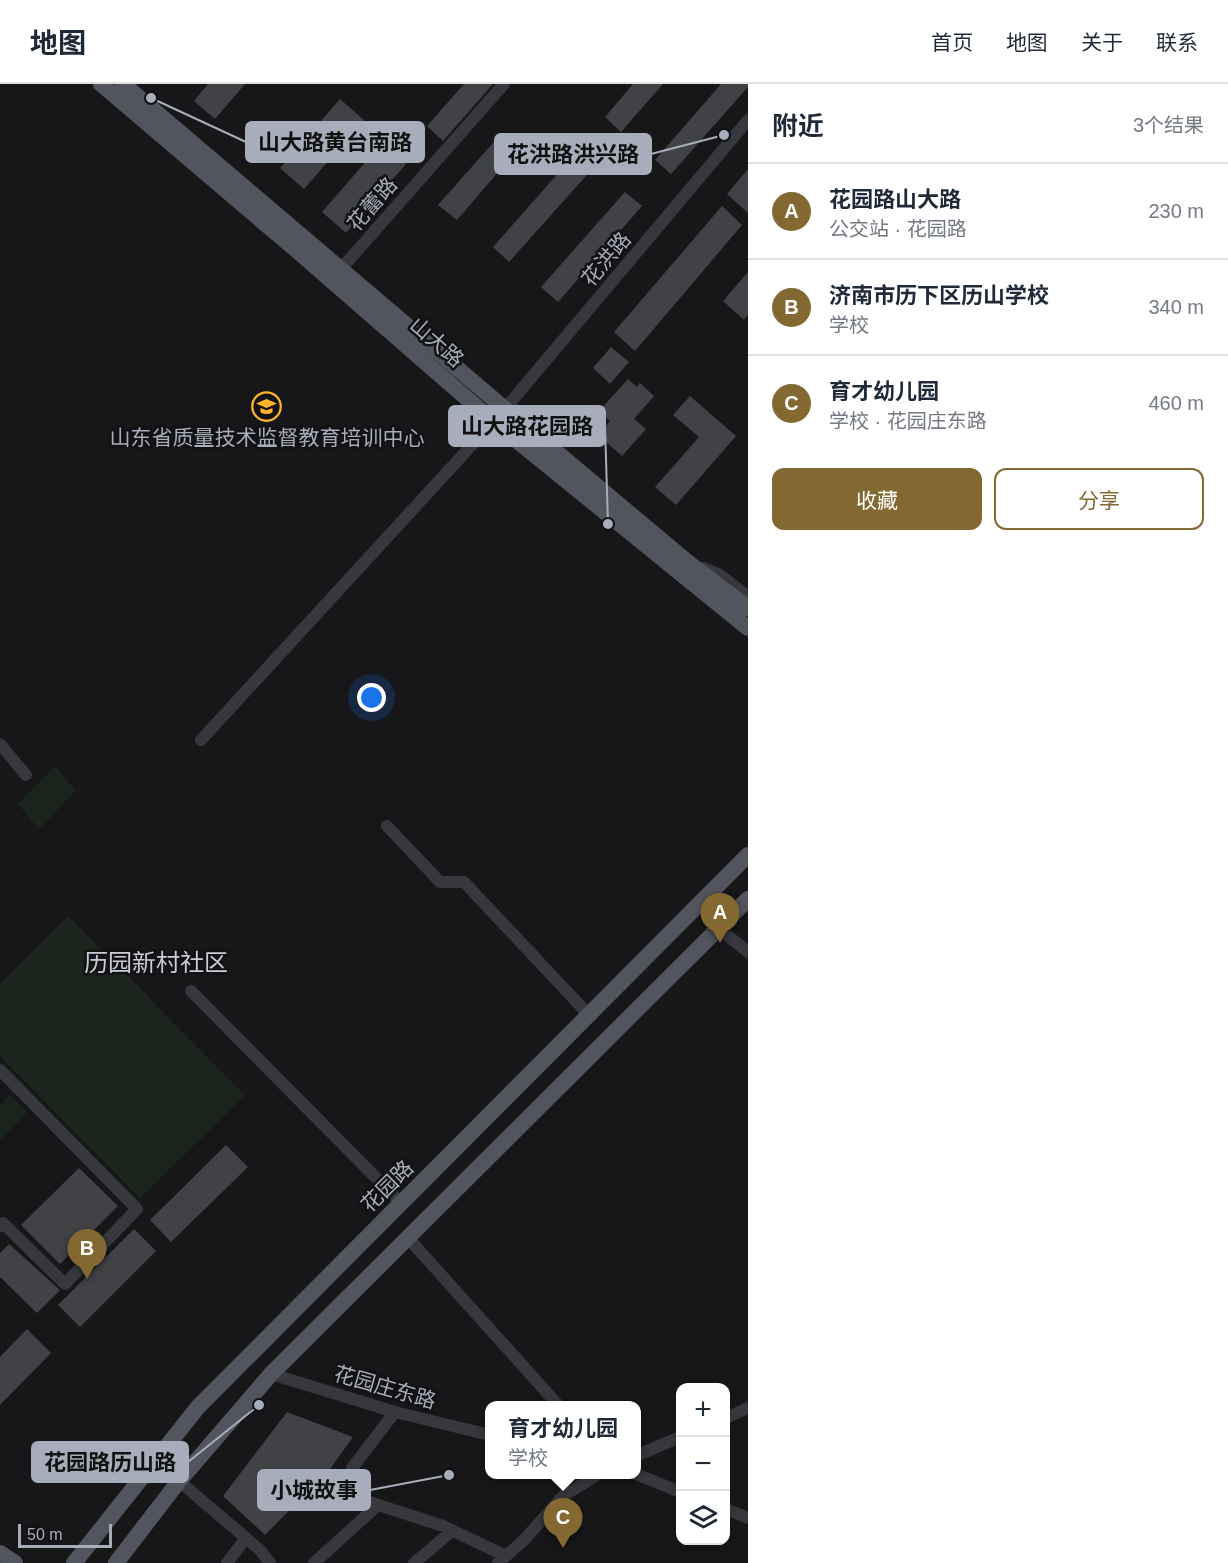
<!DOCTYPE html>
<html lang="zh">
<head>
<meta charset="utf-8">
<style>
	:root { --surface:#fff; --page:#f2f2f3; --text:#1f2937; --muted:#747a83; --line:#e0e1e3; --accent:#846831 }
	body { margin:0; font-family:Arial,"Noto Sans SC",sans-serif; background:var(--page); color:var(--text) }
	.controls { position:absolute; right:18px; bottom:18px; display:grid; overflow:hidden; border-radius:12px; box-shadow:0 3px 9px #0003 }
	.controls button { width:54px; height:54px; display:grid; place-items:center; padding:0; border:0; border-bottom:2px solid var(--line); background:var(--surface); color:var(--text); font:30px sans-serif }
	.scale { position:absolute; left:18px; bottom:15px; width:94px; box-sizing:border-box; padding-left:6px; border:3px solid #a7adba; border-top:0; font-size:16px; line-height:21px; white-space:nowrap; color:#a7adba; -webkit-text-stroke:4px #121214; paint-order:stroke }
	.you { position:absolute; left:372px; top:614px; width:21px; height:21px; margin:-15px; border:4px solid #fff; border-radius:50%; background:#1a73e8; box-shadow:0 0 0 9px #1a73e833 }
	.badge { display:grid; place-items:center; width:39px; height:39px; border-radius:50%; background:var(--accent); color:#fff; font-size:20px; font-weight:700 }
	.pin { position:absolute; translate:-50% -50px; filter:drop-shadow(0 2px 3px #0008) }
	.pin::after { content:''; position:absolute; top:32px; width:21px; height:18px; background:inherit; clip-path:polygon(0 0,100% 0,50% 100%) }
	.popup { position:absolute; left:485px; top:1317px; width:156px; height:78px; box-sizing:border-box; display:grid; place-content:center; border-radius:12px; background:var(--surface); filter:drop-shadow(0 2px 4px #0005); font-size:20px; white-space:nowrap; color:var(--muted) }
	.popup b { font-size:22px; color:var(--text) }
	.popup::after { content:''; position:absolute; left:50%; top:100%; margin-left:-12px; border:12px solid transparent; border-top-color:var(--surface) }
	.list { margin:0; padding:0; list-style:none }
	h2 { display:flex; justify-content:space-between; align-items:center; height:78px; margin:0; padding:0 24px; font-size:26px }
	h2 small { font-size:20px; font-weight:400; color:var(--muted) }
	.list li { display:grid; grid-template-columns:39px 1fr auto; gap:18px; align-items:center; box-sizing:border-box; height:96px; padding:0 24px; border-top:2px solid var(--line) }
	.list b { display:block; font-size:22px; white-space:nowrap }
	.list p { margin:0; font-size:20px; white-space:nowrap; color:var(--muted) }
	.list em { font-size:20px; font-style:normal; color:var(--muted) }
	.actions { display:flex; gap:12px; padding:18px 24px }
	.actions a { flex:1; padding:14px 0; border:2px solid var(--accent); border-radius:12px; text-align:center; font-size:21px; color:var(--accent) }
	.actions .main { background:var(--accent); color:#fff }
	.icon { flex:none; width:33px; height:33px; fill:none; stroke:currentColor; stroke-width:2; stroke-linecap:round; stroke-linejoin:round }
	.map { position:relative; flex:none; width:748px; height:1479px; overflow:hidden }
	header { display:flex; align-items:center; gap:36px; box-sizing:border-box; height:84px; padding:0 30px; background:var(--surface); border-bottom:2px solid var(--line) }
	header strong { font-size:28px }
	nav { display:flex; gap:33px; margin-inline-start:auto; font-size:21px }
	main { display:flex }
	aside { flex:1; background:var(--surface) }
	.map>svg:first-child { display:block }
</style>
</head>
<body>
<header>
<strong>地图</strong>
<nav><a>首页</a><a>地图</a><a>关于</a><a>联系</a></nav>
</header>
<main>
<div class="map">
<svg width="748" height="1479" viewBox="0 0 748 1479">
	<rect width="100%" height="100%" fill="#171719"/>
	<!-- green -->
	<path fill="#1c251d" d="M 55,683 L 76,706 L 39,745 L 18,720 Z
		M 68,832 L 245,1011 L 140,1114 L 0,972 L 0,900 Z
		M 10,1011 L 27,1028 L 0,1056 L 0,1021 Z"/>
	<!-- building -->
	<path fill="#404246" d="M 208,0 L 245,0 L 215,35 L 194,17 Z
		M 464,0 L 493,0 L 443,57 L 427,42 Z
		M 633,0 L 663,0 L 621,48 L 605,33 Z
		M 721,0 L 748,0 L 748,3 L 671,90 L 655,76 Z
		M 340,15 L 364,36 L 304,105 L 280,84 Z
		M 500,51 L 517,66 L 457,136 L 438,121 Z
		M 382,59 L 406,80 L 346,149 L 322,128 Z
		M 577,68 L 594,83 L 509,178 L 493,163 Z
		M 748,85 L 748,129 L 727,110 Z
		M 625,108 L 642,122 L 558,218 L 541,203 Z
		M 722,122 L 742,141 L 635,267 L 614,248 Z
		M 748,188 L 748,231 L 744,236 L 723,217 Z
		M 611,263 L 629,278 L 610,300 L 593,284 Z
		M 628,295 L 637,303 L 640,299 L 654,312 L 634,335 L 646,345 L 622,372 L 598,351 L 610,337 L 599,327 Z
		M 690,312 L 736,352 L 676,421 L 655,403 L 699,353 L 673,331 Z
		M 226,1061 L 248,1083 L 171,1158 L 150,1136 Z
		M 79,1084 L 118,1122 L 60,1180 L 21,1141 Z
		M 134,1145 L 156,1167 L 80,1243 L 58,1221 Z
		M 9,1160 L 60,1206 L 37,1229 L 0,1193 L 0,1169 Z
		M 27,1245 L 51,1269 L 0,1321 L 0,1273 Z
		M 287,1328 L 353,1353 L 330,1385 L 265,1451 L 223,1412 Z"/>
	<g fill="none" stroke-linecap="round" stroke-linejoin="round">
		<!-- minor -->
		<path stroke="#37383e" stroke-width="12" d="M 341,185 L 504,0
			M 704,484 L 720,491 L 748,513
			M 201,656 L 505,325 L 748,36
			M 0,660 L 26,691
			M 387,742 L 440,798 L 464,798 L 589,931
			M 718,844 L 748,868
			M 191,907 L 401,1119
			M 0,986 L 137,1125 L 65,1200 L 3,1139 L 0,1142
			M 408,1154 L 559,1322
			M 271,1290 L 395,1328 L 490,1351
			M 395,1328 L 352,1384 L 360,1415 L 443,1442 L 506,1472
			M 726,1334 L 748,1324
			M 636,1372 L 680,1353
			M 636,1390 L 680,1408
			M 179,1397 L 260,1466 L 270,1479
			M 726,1425 L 748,1434
			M 227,1479 L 245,1455
			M 314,1479 L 378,1421
			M 414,1479 L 452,1447
			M 498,1479 L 524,1456 L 563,1412 L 599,1390"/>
		<!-- major -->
		<path stroke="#53555e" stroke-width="16" d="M 101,0 L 295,165 L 494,338 L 748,544
			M 123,0 L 505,325 L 685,476 L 748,524
			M 0,1469 L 15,1479
			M 74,1479 L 198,1323 L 748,771
			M 116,1479 L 179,1397 L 271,1290 L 748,815"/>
	</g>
	<!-- icons -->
	<defs>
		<symbol id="school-ring" viewBox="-11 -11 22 22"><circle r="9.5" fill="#121214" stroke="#ffb429" stroke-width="1.5"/><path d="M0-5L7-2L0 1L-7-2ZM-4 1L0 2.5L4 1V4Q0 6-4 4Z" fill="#ffb429"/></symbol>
	</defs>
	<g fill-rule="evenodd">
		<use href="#school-ring" x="250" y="306" width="33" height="33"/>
	</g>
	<g text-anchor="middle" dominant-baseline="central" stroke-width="5" stroke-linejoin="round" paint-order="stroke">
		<!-- street labels -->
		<g font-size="21" fill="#a7adba" stroke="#121214">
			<text transform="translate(372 120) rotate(-49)">花蕾路</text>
			<text transform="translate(606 175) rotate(-50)">花洪路</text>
			<text transform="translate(437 258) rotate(41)">山大路</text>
			<text transform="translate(387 1102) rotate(-45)">花园路</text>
			<text transform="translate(385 1303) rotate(16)">花园庄东路</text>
		</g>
		<!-- poi labels -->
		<g font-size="21" fill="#a7adba" stroke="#121214">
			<text x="267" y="353">山东省质量技术监督教育培训中心</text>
		</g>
		<!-- quarter labels -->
		<g font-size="24" fill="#c9ccd6" stroke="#121214">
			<text x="156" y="878">历园新村社区</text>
		</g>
	</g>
	<!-- callouts -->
	<path fill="none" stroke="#a7adba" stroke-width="2" d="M151 14L246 58M724 51L651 70M608 440L605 342M259 1321L188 1378M449 1391L370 1406"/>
	<g fill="#a7adba" stroke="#121214" stroke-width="2">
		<circle cx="151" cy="14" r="6"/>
		<circle cx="724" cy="51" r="6"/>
		<circle cx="608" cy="440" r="6"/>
		<circle cx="259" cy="1321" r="6"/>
		<circle cx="449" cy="1391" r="6"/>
	</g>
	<g fill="#a7adba" stroke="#a7adba" stroke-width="2">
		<rect x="246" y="38" width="178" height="40" rx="6"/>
		<rect x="495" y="50" width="156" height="40" rx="6"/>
		<rect x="449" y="322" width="156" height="40" rx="6"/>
		<rect x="32" y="1358" width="156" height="40" rx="6"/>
		<rect x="258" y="1386" width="112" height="40" rx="6"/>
	</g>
	<g font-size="22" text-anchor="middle" font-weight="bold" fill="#111">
		<text x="335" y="66">山大路黄台南路</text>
		<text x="573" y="78">花洪路洪兴路</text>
		<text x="527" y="350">山大路花园路</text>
		<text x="110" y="1386">花园路历山路</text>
		<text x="314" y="1414">小城故事</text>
	</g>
</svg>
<div class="controls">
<button>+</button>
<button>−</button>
<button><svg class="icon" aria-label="layers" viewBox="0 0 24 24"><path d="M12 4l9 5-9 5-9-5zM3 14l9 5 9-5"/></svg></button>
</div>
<div class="scale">50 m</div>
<div class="you"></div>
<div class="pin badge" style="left:720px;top:859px">A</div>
<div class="pin badge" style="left:87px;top:1195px">B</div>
<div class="pin badge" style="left:563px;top:1464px">C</div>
<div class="popup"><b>育才幼儿园</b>学校</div>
</div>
<aside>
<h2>附近<small>3个结果</small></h2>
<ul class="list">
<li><span class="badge">A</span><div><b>花园路山大路</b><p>公交站 · 花园路</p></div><em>230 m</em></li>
<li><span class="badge">B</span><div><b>济南市历下区历山学校</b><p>学校</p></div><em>340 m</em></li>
<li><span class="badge">C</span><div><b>育才幼儿园</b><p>学校 · 花园庄东路</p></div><em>460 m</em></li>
</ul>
<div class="actions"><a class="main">收藏</a><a>分享</a></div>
</aside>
</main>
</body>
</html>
